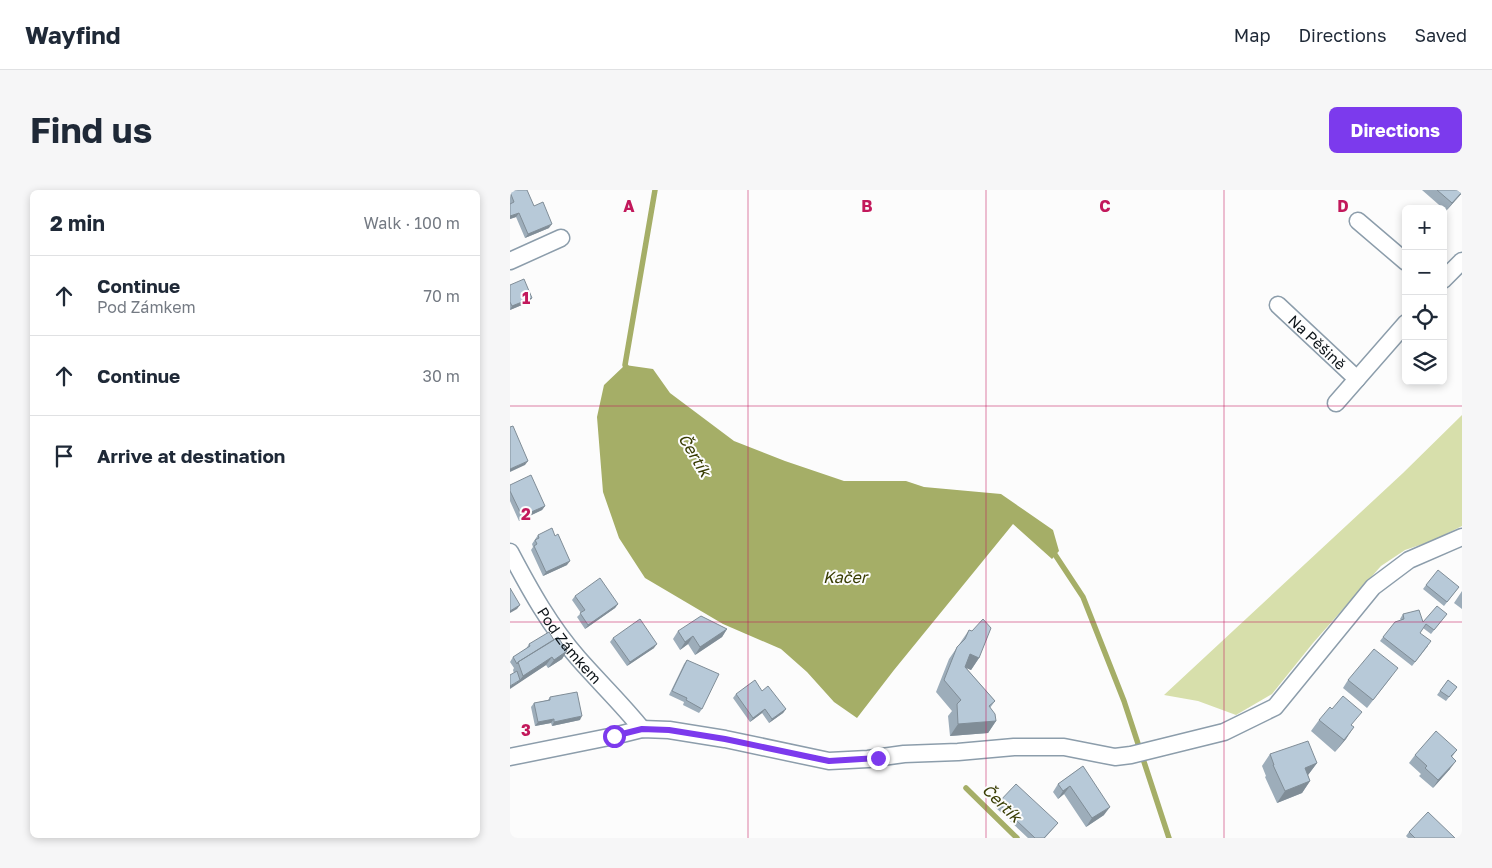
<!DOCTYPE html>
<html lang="en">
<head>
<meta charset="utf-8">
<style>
	:root { --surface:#fff; --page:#f6f6f7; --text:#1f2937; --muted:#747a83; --line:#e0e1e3; --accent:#7c3aed }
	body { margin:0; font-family:"Golos Text",sans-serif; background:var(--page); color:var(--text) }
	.controls { position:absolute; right:15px; top:15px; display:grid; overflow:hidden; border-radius:8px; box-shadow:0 2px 8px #0003 }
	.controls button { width:45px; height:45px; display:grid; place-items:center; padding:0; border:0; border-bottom:1px solid var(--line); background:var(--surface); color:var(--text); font:25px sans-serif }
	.stop { position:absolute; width:15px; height:15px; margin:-11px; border:4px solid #7c3aed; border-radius:50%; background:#fff }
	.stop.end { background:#7c3aed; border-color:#fff; box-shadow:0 1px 5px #0008 }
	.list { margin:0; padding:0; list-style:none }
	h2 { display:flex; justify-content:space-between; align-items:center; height:65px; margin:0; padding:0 20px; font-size:21px }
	h2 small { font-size:16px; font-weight:400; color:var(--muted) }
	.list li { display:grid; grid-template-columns:32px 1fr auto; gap:15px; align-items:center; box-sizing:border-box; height:80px; padding:0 20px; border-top:1px solid var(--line) }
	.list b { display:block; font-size:19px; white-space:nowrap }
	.list p { margin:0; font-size:16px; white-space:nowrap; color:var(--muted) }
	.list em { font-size:16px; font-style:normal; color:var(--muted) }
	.icon { flex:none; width:28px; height:28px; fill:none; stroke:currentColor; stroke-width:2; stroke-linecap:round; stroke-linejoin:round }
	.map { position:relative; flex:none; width:952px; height:648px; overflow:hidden; border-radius:8px }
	header { display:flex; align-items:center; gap:30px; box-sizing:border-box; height:70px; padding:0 25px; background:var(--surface); border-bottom:1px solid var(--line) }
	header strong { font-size:24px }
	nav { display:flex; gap:28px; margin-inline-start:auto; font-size:18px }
	.intro { display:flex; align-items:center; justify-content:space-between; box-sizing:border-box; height:120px; padding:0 30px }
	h1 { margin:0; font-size:35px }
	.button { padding:12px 22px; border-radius:8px; background:var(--accent); color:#fff; font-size:18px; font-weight:700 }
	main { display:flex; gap:30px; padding:0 30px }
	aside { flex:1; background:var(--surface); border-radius:8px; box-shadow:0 2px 8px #0003 }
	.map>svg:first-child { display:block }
</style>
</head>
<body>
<header>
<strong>Wayfind</strong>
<nav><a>Map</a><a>Directions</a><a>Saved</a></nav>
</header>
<div class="intro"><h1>Find us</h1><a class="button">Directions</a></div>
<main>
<aside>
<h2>2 min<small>Walk · 100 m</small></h2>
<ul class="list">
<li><svg class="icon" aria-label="ahead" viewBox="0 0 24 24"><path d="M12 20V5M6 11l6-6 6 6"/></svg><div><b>Continue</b><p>Pod Zámkem</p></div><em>70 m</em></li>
<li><svg class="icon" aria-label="ahead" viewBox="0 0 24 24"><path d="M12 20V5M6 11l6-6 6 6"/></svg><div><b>Continue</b></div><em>30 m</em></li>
<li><svg class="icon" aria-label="arrive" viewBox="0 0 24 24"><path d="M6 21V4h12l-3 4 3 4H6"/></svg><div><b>Arrive at destination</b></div></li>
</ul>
</aside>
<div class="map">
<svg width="952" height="648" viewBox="0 0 952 648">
	<rect width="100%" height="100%" fill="#fcfcfc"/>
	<!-- green -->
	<path fill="#d7dfab" d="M 952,225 L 952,336 L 922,351 L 895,360 L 871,376 L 803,453 L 762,504 L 726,525 L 688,511 L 654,505 L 893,283 Z"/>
	<!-- water -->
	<path fill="#a5ae67" d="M 115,175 L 143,179 L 160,203 L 224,251 L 275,271 L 334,291 L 396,291 L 414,297 L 491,304 L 543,340 L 549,361 L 542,369 L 503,334 L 384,480 L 347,528 L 324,512 L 297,482 L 271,459 L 213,434 L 135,388 L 109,348 L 93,302 L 87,227 L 94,195 Z"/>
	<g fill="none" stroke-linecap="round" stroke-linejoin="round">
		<!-- stream -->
		<path stroke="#a5ae67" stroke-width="5.5" d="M 118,180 L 115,175 L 145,0
			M 542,360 L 573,407 L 614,511 L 659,648
			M 456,598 L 507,648"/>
		<defs>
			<g id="minor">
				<path d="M 848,31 L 896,72"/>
				<path d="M 0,71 L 51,48"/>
				<path d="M 933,90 L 952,71"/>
				<path id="s1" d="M 768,115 L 847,189"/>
				<path d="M 826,213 L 896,133"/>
				<path id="s2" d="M 0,362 C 20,400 40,436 68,468 C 89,492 112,514 132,539"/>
				<path d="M 0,567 L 104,546 L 132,539 L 159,540 L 215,549 L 319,571 L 358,569 L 394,564 L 448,562 L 504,557 L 554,557 L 605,567 L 621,565 L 714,542 L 765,517 L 863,397 L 899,370 L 952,347"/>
			</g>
		</defs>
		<!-- minor casing -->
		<use href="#minor" stroke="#8c9dab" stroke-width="19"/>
		<!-- minor -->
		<use href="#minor" stroke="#fff" stroke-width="16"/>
	</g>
	<!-- wall -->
	<path fill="#9dadba" d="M 912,0 L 952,0 L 952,3 L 936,21 Z
		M 0,1 L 24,16 L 39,38 L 15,48 L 6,27 L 0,29 Z
		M 0,95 L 22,108 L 19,112 L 0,120 Z
		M 0,295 L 35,316 L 32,320 L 9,331 L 0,311 Z
		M 28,345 L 57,375 L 33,386 L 21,360 L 23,357 L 22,354 Z
		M 916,395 L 949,397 L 934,416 L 913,399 Z
		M 952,401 L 952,419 L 944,413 Z
		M 65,406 L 108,414 L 105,418 L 75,439 L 67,427 L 71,423 L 62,410 Z
		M 893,424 L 913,432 L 937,424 L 921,444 L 913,438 L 910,443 L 918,456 L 902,476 L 870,451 L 873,447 L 891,430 L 890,429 Z
		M 217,439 L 212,447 L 185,465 L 178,454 L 170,460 L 163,449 L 168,441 Z
		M 459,440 L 469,468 L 461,480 L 456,478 L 485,511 L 480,518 L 486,531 L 478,543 L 440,546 L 438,526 L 442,521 L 426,502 L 439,469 Z
		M 103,448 L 144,458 L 117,476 L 100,452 Z
		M 44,450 L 57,461 L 52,469 L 38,478 L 36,475 L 8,493 L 7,494 L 3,480 L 4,478 L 0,472 L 3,467 L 16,459 L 19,454 Z
		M 177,470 L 192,519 L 189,523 L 173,515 L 174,512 L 159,505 L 174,474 Z
		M 882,486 L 857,518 L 833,498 L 838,490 Z
		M 938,490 L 947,497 L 936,511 L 927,505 Z
		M 252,501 L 276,519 L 273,523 L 259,533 L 252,523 L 240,532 L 223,508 L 226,504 Z
		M 40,507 L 70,530 L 42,536 L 41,533 L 25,536 L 21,517 L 24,513 L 38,510 Z
		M 809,530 L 842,535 L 836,549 L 825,562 L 801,541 Z
		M 947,560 L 942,567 L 940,579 L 923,598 L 909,586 L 911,584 L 899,573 L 905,565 Z
		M 760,564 L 807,573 L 798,585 L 800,591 L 792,603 L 767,613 L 755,587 L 756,586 L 752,576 Z
		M 573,576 L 594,625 L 576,637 L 554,604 L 548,609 L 543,602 L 548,594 Z
		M 488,613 L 548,633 L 535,648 L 518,648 L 485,617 Z
		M 899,642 L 945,648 L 898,648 L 896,646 Z"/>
	<!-- shaded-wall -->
	<path fill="#808d97" d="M 952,2 L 952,3 L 936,21 L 942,13 Z
		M 9,23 L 6,27 L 0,29 L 0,26 Z
		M 42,34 L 39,38 L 15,48 L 18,44 Z
		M 22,108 L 19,112 L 0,120 L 2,116 Z
		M 18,271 L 15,275 L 0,282 L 0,279 Z
		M 35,316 L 32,320 L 9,331 L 12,326 Z
		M 60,371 L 57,375 L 33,386 L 36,382 Z
		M 108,414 L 105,418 L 75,439 L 78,435 Z
		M 10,415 L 7,419 L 0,423 L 0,421 Z
		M 217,439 L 212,447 L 185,465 L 190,457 Z
		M 183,446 L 178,454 L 170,460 L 175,452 Z
		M 147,454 L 144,458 L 117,476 L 120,472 Z
		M 57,461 L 52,469 L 38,478 L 44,470 Z
		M 460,464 L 469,468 L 461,480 L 452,476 Z
		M 42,467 L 36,475 L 0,499 L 0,496 L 9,491 L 13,486 Z
		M 255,519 L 252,523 L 240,532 L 243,528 Z
		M 276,519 L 273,523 L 259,533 L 262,529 Z
		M 72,526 L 70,530 L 42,536 L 44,532 Z
		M 44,529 L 41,533 L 25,536 L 28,532 Z
		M 486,531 L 478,543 L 440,546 L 448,534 Z
		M 844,537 L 836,549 L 825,562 L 834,550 Z
		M 946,571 L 940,579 L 923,598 L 928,590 Z
		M 807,573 L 798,585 L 787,589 L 795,578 Z
		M 800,591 L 792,603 L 767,613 L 775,601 Z
		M 560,596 L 554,604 L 548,609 L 553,601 Z
		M 600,617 L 594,625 L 576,637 L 582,628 Z"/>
	<!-- building -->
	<path fill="#b7c9d8" stroke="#808d97" d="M 1,0 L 17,0 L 24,16 L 33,12 L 42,34 L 18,44 L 9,23 L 0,26 L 0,14 L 4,12 L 0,2 L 0,1 Z
		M 927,0 L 952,0 L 952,2 L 942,13 Z
		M 14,89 L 22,108 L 2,116 L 0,112 L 0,95 Z
		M 3,236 L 18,271 L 0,279 L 0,237 Z
		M 21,285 L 35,316 L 12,326 L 0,301 L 0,295 Z
		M 42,338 L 45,346 L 48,344 L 60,371 L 36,382 L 24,356 L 27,354 L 25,350 L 29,348 L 28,345 Z
		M 928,380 L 949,397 L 937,412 L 916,395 Z
		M 90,388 L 108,414 L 78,435 L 70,423 L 75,420 L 65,406 Z
		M 0,398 L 10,415 L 0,421 Z
		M 927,416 L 937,424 L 924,440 L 916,434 L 910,443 L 921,451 L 905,472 L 873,447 L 885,432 L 894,429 L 893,424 L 909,420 L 913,432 Z
		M 191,426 L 217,439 L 190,457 L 183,446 L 175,452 L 168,441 Z
		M 130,429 L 147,454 L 120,472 L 103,448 Z
		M 473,429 L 481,438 L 469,468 L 460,464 L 455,477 L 485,511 L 479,516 L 485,524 L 486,531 L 448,534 L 447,514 L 451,510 L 434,490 L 447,457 L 455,449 L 459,440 L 462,441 Z
		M 39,442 L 44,450 L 8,472 L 7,474 L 3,467 L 20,456 L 19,454 Z
		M 48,447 L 57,461 L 44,470 L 42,467 L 13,486 L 8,472 Z
		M 864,459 L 888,478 L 863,510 L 838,490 Z
		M 177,470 L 209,484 L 192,519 L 176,510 L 177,508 L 162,501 Z
		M 7,481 L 10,490 L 0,496 L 0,485 Z
		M 245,490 L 252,501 L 258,496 L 276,519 L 262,529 L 255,519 L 243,528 L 226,504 Z
		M 938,490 L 947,497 L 939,507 L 930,501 Z
		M 67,502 L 72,526 L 44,532 L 44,529 L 28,532 L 24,513 L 40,510 L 40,507 Z
		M 833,506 L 852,522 L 841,535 L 844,537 L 834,550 L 809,530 L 820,517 L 822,519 Z
		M 926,541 L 947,560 L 941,566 L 946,571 L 928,590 L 915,578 L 917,576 L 905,565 Z
		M 798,551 L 807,573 L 795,578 L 800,591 L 775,601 L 763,575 L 764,575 L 760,564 Z
		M 573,576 L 600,617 L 582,628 L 560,596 L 553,601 L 548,594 Z
		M 506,594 L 548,633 L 534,648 L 525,648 L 488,613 Z
		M 918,622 L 945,648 L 905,648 L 899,642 Z"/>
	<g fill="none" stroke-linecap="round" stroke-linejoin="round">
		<!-- route -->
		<path stroke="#7c3aed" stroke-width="6" d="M 104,546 L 132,539 L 159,540 L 215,549 L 319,571 L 368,568"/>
	</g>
	<!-- grid -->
	<path fill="none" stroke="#c2185b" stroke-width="1" stroke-opacity="0.55" d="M 238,0 L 238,648M 476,0 L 476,648M 714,0 L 714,648M 0,216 L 952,216M 0,432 L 952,432"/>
	<g text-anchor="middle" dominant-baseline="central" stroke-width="4" stroke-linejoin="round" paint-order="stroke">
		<!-- street labels -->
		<g font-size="15" fill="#0d1419" stroke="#fcfcfc">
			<text stroke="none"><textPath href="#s1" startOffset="54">Na Pěšině</textPath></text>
			<text stroke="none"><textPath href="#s2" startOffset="111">Pod Zámkem</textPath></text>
		</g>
		<!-- water labels -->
		<g font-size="16" font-style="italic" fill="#383c02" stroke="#fcfcfc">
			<text transform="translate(185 265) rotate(59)">Čertík</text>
			<text x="335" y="387">Kačer</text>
			<text transform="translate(492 613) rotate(44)">Čertík</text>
		</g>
	</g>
	<g font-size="16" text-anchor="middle" font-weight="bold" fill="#c2185b" stroke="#fcfcfc" stroke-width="4" stroke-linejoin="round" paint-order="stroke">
		<text x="119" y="22">A</text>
		<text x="357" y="22">B</text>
		<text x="595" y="22">C</text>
		<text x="833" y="22">D</text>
		<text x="16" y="114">1</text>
		<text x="16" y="330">2</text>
		<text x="16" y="546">3</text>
	</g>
</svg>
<div class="controls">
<button>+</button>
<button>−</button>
<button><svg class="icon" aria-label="locate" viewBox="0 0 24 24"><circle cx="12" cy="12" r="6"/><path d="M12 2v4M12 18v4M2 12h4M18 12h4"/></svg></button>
<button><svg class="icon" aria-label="layers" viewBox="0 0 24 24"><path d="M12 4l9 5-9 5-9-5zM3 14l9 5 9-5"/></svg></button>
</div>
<div class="stop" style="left:104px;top:546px"></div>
<div class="stop end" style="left:368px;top:568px"></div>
</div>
</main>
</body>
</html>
